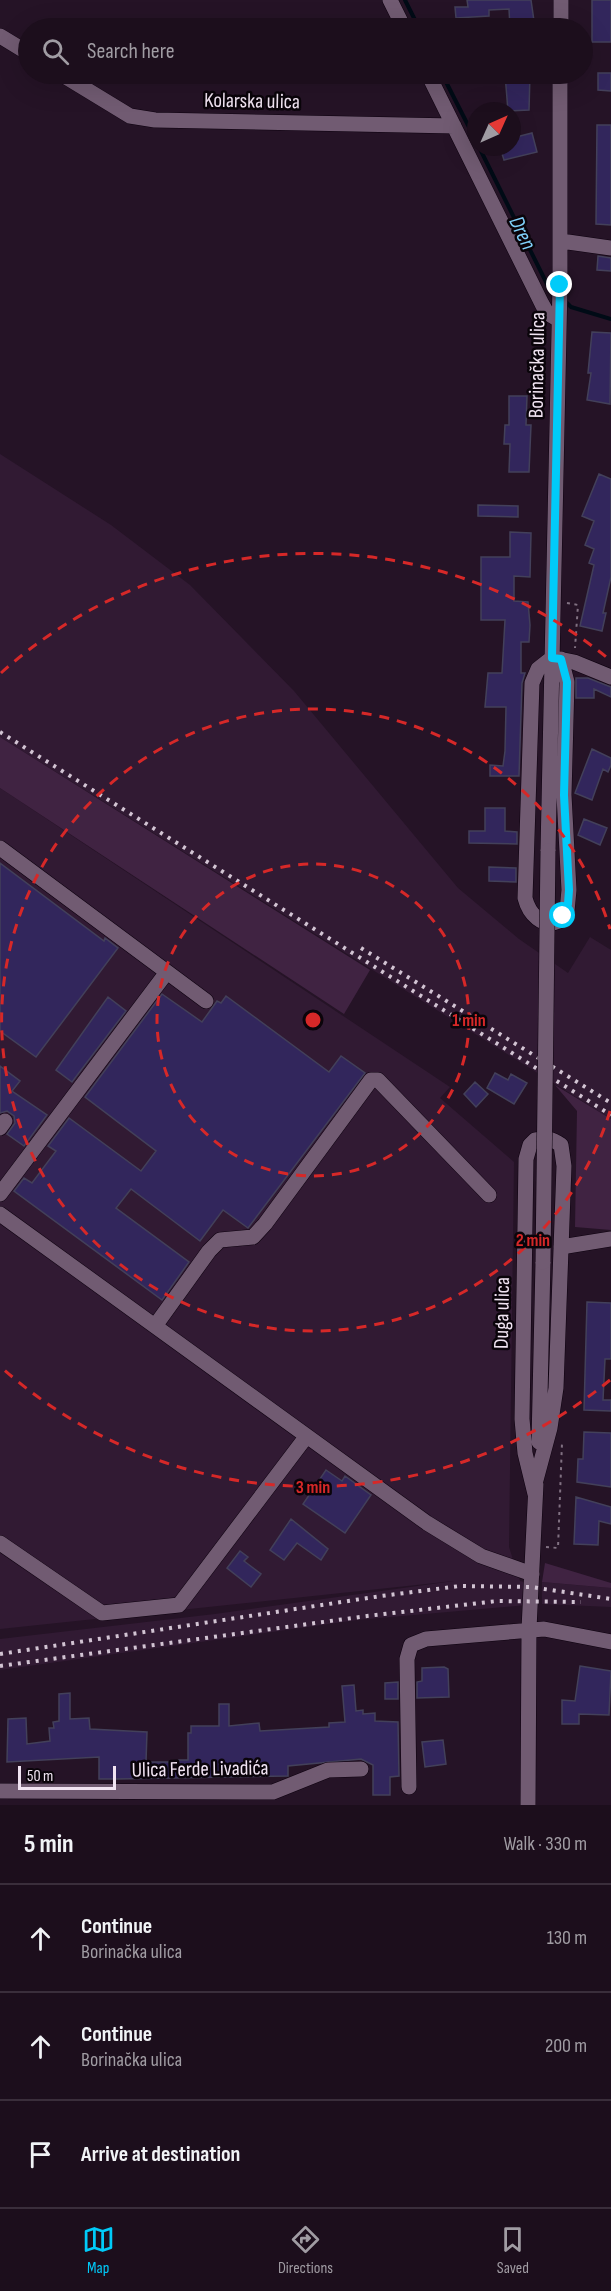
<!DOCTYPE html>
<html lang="en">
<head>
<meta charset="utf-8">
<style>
	:root { --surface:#1c0e1c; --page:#291c29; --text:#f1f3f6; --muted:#a09ca3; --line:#3a2e3b; --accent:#00cbf9 }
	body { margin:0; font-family:"Sofia Sans Condensed",sans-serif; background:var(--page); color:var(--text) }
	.compass { position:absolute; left:467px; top:102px; width:54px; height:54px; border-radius:50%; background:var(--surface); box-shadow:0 6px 24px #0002; rotate:45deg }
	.scale { position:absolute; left:18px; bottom:15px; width:98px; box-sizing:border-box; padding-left:6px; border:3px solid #f1e4f2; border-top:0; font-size:16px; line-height:21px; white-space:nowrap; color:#f1e4f2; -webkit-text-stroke:4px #0a040a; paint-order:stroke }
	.stop { position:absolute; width:18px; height:18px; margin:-14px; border:4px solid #00cbf9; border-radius:50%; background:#fff }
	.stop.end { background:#00cbf9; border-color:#fff; box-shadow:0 2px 6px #0008 }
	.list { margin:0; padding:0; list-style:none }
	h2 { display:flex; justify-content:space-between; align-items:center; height:78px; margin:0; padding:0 24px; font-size:26px }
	h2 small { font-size:20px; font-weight:400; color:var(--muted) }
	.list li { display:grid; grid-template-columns:39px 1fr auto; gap:18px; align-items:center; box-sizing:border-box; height:108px; padding:0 24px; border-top:2px solid var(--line) }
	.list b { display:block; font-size:22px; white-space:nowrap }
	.list p { margin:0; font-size:20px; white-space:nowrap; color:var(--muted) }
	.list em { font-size:20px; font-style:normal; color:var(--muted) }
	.icon { flex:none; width:33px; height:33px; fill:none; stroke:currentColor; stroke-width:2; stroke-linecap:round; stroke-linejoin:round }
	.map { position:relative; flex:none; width:611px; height:1805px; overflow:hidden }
	.search { position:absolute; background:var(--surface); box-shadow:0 6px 24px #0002; left:18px; right:18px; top:18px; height:66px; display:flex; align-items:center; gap:15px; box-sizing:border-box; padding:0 21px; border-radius:33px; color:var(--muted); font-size:22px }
	.sheet { height:402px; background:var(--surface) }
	nav { display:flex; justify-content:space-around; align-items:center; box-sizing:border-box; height:84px; border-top:2px solid var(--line); background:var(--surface); font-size:16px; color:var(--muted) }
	nav a { display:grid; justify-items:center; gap:3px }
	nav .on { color:var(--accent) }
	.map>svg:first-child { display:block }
</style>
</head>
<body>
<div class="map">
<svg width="611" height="1805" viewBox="0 0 611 1805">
	<rect width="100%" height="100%" fill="#251326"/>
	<!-- built -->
	<path fill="#311a33" d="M 0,454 L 111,525 L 190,585 L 294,691 L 458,888 L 519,939 L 568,973 L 590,937 L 611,950 L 611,1119 L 0,737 Z
		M 0,788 L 450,1087 L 440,1098 L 514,1162 L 509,1547 L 520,1581 L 528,1583 L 527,1605 L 357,1620 L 0,1670 L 0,1639 L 215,1614 L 454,1581 L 0,1629 Z
		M 542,1582 L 611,1588 L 611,1607 L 542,1604 Z"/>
	<!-- green -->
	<path fill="#402342" d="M 0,737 L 370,970 L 344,1014 L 0,788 Z
		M 555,1085 L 611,1119 L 611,1230 L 575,1227 L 577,1111 Z
		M 545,1563 L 611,1583 L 611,1588 L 542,1582 Z"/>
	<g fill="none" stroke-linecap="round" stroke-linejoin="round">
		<!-- stream -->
		<path stroke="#000b16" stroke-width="4" d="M 405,0 L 419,28
			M 442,74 L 476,141
			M 479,147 L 548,286 L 555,292
			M 565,301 L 571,307 L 611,319"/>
	</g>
	<!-- building -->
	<path fill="#32265c" stroke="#43405a" stroke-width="1.5" d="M 467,0 L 531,0 L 535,28 L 510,28 L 509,9 L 489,10 L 489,16 L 456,18 L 455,7 L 468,7 Z
		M 592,0 L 611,0 L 611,42 L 592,42 Z
		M 598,73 L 611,73 L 611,91 L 598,90 Z
		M 505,74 L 530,74 L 529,110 L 508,111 Z
		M 597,125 L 611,125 L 611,225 L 596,224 Z
		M 532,133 L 537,152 L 504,160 L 500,147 L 512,147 L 512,138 Z
		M 598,256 L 611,258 L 611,271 L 597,270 Z
		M 592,332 L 611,333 L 610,404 L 587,400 L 591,373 L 588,373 Z
		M 509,396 L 527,396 L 526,425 L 531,425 L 529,472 L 509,472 L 510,444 L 504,444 L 505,425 L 509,425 Z
		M 599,474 L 611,479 L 611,577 L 603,613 L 606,613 L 602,631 L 580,626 L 594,565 L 589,563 L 594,549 L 585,545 L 594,521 L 582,516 Z
		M 478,505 L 518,506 L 518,517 L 478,516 Z
		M 510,532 L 531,533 L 530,577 L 514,576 L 514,601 L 528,602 L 530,625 L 529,642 L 521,642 L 521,673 L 525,673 L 522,683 L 519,776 L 490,776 L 490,765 L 503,766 L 505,751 L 506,707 L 485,707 L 488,673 L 502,673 L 505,620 L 481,620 L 481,557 L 510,557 Z
		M 576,678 L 588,678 L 611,687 L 611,697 L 594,689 L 594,698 L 576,698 Z
		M 592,749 L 611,758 L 611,765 L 608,772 L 603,769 L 592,800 L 575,793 Z
		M 485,808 L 505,808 L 505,831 L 517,832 L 517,844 L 469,843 L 469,831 L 485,831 Z
		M 584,819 L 607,828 L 600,845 L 578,835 Z
		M 0,863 L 104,941 L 105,938 L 118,948 L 36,1057 L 0,1031 Z
		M 489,867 L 516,868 L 516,882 L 489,881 Z
		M 162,994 L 202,1022 L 217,1001 L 221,1003 L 226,996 L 329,1072 L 341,1056 L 365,1073 L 248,1228 L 223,1210 L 200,1241 L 131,1189 L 116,1208 L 189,1262 L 162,1300 L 14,1191 L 24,1178 L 32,1183 L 56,1151 L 48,1146 L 69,1118 L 141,1171 L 156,1151 L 85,1097 Z
		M 108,997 L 126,1011 L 72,1082 L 56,1070 Z
		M 0,1066 L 20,1081 L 12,1091 L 47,1115 L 24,1146 L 7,1134 L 15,1123 L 14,1116 L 7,1111 L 0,1113 Z
		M 495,1073 L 508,1080 L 511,1074 L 527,1083 L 514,1104 L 487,1088 Z
		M 475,1082 L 488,1094 L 476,1107 L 464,1094 Z
		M 587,1302 L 611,1303 L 611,1359 L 605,1359 L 603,1400 L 611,1400 L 611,1411 L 584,1410 Z
		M 584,1432 L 611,1433 L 611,1487 L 577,1482 L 578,1459 L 583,1459 Z
		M 326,1470 L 342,1481 L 345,1476 L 371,1495 L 345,1533 L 303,1504 Z
		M 576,1497 L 611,1507 L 611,1524 L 599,1521 L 598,1545 L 574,1544 Z
		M 291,1519 L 328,1549 L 321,1560 L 297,1543 L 284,1560 L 270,1550 Z
		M 240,1551 L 248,1557 L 244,1561 L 261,1574 L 251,1587 L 227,1568 Z
		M 580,1666 L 611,1671 L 609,1715 L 579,1714 L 579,1724 L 562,1724 L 562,1700 L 575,1701 Z
		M 444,1667 L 448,1669 L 449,1697 L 417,1698 L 417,1682 L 422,1681 L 422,1668 Z
		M 398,1682 L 398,1699 L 385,1699 L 385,1683 Z
		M 354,1685 L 356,1711 L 363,1710 L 363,1714 L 375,1713 L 375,1721 L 398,1722 L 399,1776 L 390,1777 L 390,1795 L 373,1795 L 373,1765 L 361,1759 L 288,1766 L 288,1776 L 117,1779 L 99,1779 L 99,1757 L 7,1762 L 8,1719 L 26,1718 L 27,1744 L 50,1741 L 49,1728 L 54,1728 L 53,1722 L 59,1721 L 59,1694 L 70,1693 L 70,1719 L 89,1718 L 90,1729 L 147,1732 L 146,1762 L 179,1762 L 179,1760 L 188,1760 L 188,1733 L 191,1733 L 191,1726 L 219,1726 L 219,1704 L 229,1704 L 229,1726 L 259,1723 L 260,1731 L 329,1727 L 329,1723 L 345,1722 L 342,1686 Z
		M 443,1740 L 446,1764 L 425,1767 L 422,1742 Z"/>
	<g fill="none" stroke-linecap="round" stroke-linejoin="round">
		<defs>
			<path id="minor" d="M 390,0 L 404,28
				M 561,28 L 561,0
				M 0,36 L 28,53
				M 61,74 L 130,116 L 155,120 L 454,126
				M 428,74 L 542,304 L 547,313 L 559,320
				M 561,241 L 611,248
				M 552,658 L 538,669 L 532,683 L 525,898 C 529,914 542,928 559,921 L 567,911 L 569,890 L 564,795 L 567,682 L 561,659
				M 554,658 L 574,662 L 611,677
				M 0,848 L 206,1001
				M 548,851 L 560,285 L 560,74
				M 0,1128 L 5,1121
				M 0,1194 L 167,972
				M 0,1214 L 427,1523 L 481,1556 L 532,1574
				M 561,1247 L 611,1239
				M 155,1326 L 209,1251 L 220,1240 L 253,1237 L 265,1224 L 371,1080 L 378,1080 L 489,1195
				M 539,1442 L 543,1262
				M 535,1494 L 525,1453 L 522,1419 L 526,1159 L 530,1145 L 535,1140 C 546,1137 552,1139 561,1145 L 564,1166 L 556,1388 L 550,1428 L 536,1480
				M 0,1543 L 102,1613 L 179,1605 L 306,1437
				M 409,1787 L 407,1659 L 411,1645 L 426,1639 L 544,1629 L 611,1642
				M 0,1791 L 273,1792 L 328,1770 L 361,1769
				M 528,1805 L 529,1629 L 536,1484"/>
		</defs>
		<!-- minor casing -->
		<use href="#minor" stroke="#0d010f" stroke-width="16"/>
		<!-- path -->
		<path stroke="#817182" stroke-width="2" stroke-dasharray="3 4.5" stroke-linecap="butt" d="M 567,603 L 578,605 L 575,648
			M 546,1547 L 558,1548 L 562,1443"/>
		<!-- minor -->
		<use href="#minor" stroke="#715b72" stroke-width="15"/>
		<!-- rail -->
		<path stroke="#d2c4d3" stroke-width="4" stroke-dasharray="3 6" stroke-linecap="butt" d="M 0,732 L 611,1115
			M 361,948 L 611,1103
			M 0,1654 L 381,1596 L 460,1586 L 531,1587 L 611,1599
			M 0,1666 L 367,1616 L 497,1601 L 581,1602"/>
		<defs>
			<path id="minor-bridge" d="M 543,1262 L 548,851"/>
		</defs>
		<!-- minor-bridge casing -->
		<use href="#minor-bridge" stroke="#0d010f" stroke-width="16" stroke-linecap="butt"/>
		<!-- minor-bridge -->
		<use href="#minor-bridge" stroke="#715b72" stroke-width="15"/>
	</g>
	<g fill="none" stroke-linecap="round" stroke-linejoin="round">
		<!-- route -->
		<path stroke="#00cbf9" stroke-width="8" d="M 560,285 L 552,658 L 561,659 L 567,682 L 564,795 L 569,890 L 568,904 L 563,916"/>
	</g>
	<!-- distance rings -->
	<g fill="none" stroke="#d62828" stroke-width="3" stroke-dasharray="10 8">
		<circle cx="313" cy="1020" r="156"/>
		<path d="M610 1111A311 311 0 1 1 610 929"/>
		<path d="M610 1380A467 467 0 0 1 1 1367M1 673A467 467 0 0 1 610 660"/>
	</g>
	<g text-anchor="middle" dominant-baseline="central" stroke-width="5" stroke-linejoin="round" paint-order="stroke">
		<!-- street labels -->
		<g font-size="21" fill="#f1e4f2" stroke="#0a040a">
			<text transform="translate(252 101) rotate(1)">Kolarska ulica</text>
			<text transform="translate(537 365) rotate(-89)">Borinačka ulica</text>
			<text transform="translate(502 1313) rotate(-89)">Duga ulica</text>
			<text transform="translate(200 1769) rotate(-1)">Ulica Ferde Livadića</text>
		</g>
		<!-- water labels -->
		<g font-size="22" font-style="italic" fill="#80d0fa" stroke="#0a040a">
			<text transform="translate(522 233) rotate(64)">Dren</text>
		</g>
	</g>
	<circle cx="313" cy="1020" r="9" fill="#d62828" stroke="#0a040a" stroke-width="3"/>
	<g font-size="18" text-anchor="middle" font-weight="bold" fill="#d62828" stroke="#0a040a" stroke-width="5" stroke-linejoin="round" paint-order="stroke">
		<text x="469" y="1026">1 min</text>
		<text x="533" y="1246">2 min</text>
		<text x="313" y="1493">3 min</text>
	</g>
</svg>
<svg class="compass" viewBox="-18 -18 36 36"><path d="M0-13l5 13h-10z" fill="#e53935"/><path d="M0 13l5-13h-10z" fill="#a09ca3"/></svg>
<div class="scale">50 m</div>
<div class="stop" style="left:563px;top:916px"></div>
<div class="stop end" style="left:560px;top:285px"></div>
<div class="search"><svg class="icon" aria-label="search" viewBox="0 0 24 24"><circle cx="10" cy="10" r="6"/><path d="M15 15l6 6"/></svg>Search here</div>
</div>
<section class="sheet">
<h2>5 min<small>Walk · 330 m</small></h2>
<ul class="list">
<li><svg class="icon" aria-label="ahead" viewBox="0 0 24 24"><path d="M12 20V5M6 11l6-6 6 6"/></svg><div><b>Continue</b><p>Borinačka ulica</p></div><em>130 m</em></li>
<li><svg class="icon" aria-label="ahead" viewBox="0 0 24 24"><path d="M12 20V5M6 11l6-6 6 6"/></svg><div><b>Continue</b><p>Borinačka ulica</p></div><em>200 m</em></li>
<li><svg class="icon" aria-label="arrive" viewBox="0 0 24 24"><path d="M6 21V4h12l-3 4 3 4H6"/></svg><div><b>Arrive at destination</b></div></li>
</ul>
</section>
<nav>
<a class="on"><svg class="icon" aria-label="map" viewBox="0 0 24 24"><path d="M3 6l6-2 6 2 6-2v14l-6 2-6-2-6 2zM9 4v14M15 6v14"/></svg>Map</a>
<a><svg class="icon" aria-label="directions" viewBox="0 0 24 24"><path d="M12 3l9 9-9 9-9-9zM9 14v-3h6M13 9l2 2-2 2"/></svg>Directions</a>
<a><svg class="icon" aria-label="saved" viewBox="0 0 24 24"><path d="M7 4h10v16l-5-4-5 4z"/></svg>Saved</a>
</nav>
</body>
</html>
